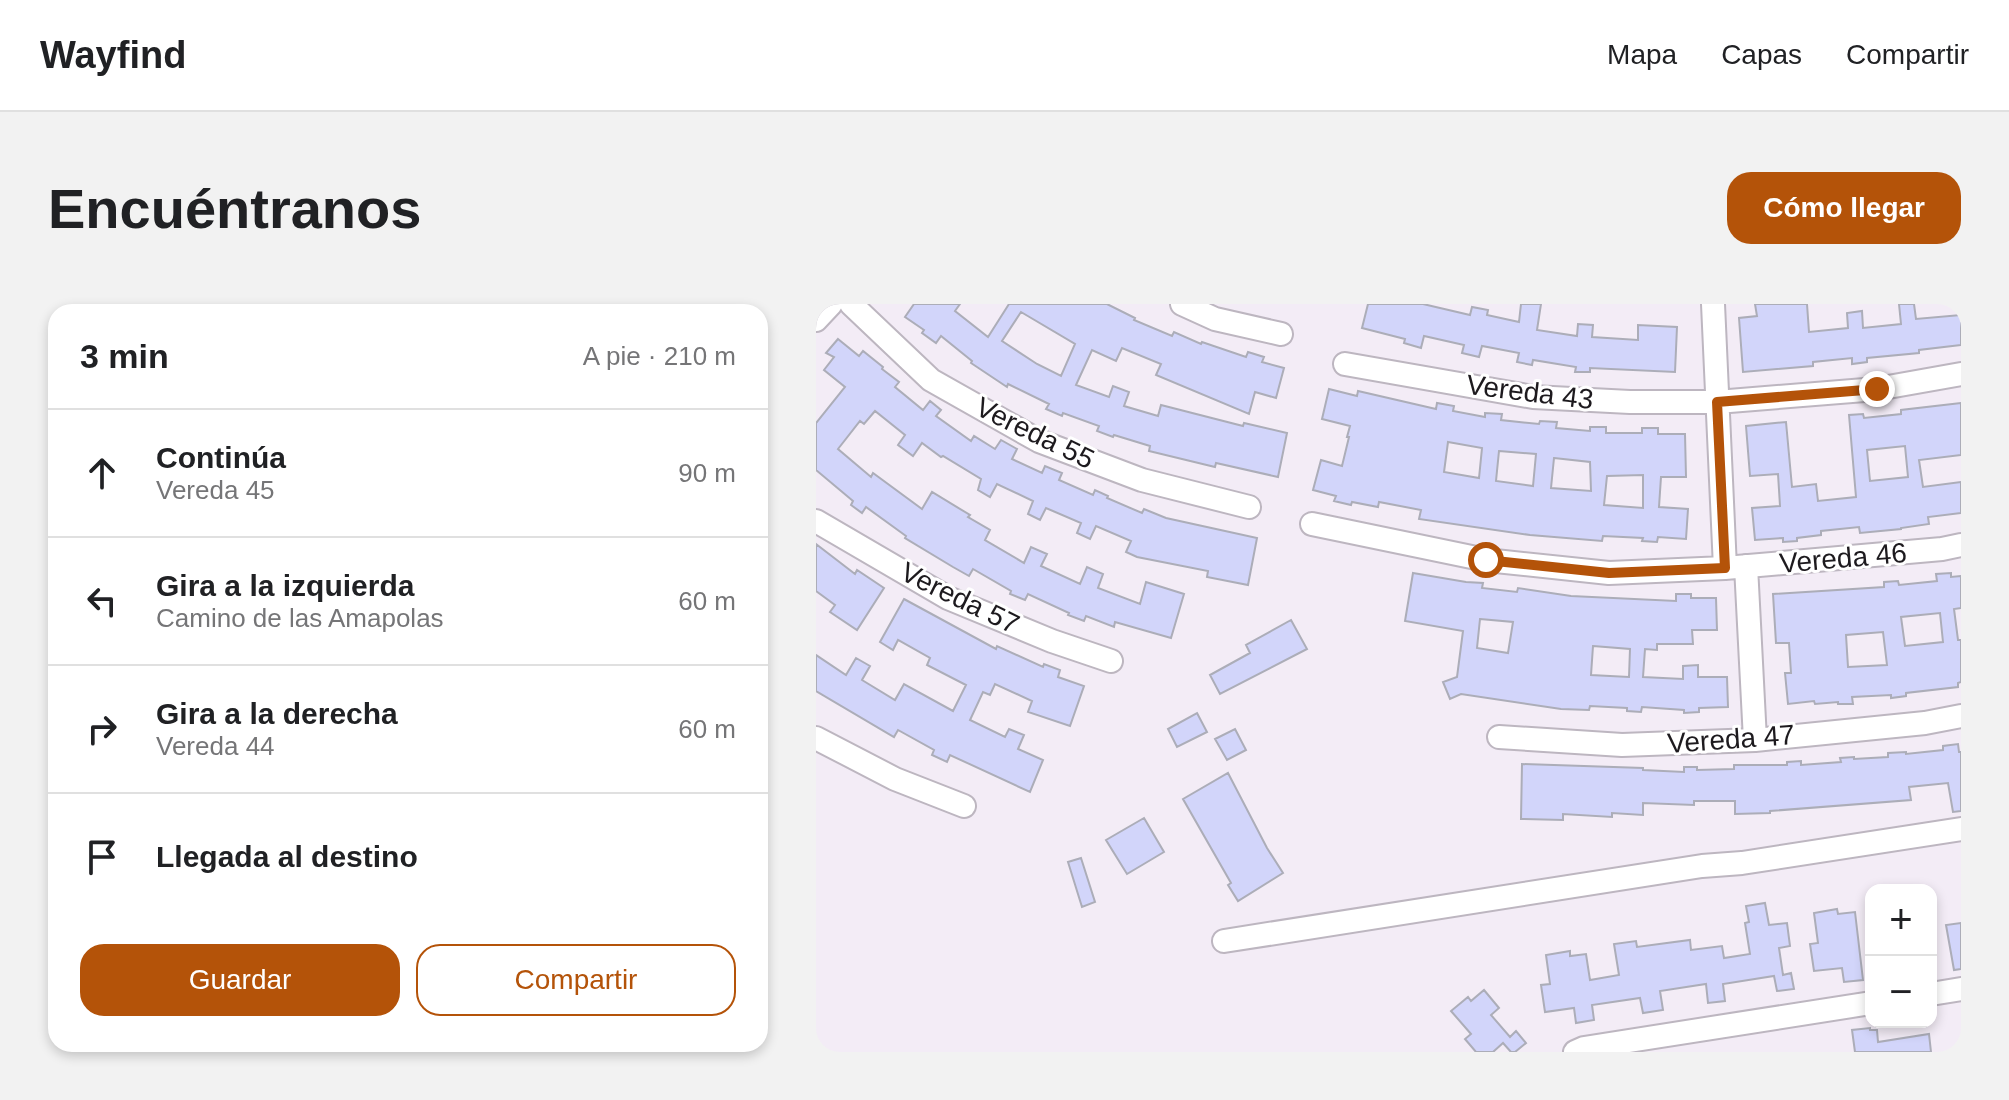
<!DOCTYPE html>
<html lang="es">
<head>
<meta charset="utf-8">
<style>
	:root { --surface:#fff; --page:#f2f2f2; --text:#202124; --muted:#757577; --line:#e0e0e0; --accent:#b45309 }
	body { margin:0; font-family:Arial,sans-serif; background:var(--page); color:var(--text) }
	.controls { position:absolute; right:24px; bottom:24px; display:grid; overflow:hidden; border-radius:16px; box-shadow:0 4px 12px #0003 }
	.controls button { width:72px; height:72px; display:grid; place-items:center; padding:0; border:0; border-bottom:2px solid var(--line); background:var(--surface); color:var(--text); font:40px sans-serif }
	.stop { position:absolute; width:24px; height:24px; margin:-18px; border:6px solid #b45309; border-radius:50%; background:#fff }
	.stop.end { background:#b45309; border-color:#fff; box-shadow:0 2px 8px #0008 }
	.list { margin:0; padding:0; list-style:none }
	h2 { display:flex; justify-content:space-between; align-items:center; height:104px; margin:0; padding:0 32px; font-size:34px }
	h2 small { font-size:26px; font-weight:400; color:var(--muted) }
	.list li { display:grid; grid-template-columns:52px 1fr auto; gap:24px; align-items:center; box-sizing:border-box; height:128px; padding:0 32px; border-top:2px solid var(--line) }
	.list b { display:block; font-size:30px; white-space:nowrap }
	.list p { margin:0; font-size:26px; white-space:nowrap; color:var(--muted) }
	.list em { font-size:26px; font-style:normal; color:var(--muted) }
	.actions { display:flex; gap:16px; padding:24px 32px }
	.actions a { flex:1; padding:18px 0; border:2px solid var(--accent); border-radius:24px; text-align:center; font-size:28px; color:var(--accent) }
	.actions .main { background:var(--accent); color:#fff }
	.icon { flex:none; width:44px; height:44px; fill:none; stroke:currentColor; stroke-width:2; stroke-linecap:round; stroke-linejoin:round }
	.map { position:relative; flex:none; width:1145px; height:748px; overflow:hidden; border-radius:24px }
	header { display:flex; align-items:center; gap:48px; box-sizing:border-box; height:112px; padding:0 40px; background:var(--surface); border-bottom:2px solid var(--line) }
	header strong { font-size:38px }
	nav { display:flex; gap:44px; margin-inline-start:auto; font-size:28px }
	.intro { display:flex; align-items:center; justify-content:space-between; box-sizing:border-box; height:192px; padding:0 48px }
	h1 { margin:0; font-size:56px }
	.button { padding:20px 36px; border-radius:24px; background:var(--accent); color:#fff; font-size:28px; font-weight:700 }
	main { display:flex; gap:48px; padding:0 48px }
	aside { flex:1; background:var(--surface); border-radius:24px; box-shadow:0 4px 12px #0003 }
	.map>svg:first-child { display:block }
</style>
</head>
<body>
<header>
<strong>Wayfind</strong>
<nav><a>Mapa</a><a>Capas</a><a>Compartir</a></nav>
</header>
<div class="intro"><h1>Encuéntranos</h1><a class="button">Cómo llegar</a></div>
<main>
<aside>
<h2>3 min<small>A pie · 210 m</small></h2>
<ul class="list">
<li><svg class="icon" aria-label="ahead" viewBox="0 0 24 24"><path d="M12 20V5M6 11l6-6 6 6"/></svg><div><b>Continúa</b><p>Vereda 45</p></div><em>90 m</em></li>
<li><svg class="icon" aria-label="left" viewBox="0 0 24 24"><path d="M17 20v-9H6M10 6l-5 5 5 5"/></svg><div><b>Gira a la izquierda</b><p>Camino de las Amapolas</p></div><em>60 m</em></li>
<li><svg class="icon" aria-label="right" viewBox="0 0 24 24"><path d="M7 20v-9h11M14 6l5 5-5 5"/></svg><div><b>Gira a la derecha</b><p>Vereda 44</p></div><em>60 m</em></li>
<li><svg class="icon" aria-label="arrive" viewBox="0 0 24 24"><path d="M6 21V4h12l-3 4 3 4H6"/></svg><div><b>Llegada al destino</b></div></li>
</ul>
<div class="actions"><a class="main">Guardar</a><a>Compartir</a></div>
</aside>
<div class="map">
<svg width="1145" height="748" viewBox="0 0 1145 748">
	<rect width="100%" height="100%" fill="#f3ecf6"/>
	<!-- building -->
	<path fill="#d2d5fa" stroke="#acadb8" stroke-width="2" fill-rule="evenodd" d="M 98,0 L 144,0 L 139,7 L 172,33 L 193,0 L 291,0 L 319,14 L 318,16 L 356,32 L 358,28 L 385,40 L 386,38 L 430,53 L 432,48 L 448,53 L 446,58 L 468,64 L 460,94 L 439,88 L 433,110 L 340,71 L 345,60 L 306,44 L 300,57 L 276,46 L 260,81 L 293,93 L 297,82 L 313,88 L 308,102 L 342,112 L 345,101 L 427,122 L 428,119 L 471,129 L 462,173 L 400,159 L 399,163 L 333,147 L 334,142 L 298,131 L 297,133 L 281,127 L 283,122 L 247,109 L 246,112 L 230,105 L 233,100 L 192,80 L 191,83 L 155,59 L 156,57 L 125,32 L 120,39 L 106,29 L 108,26 L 89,13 ZM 205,8 L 259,40 L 245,72 L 221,60 L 186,37 Z
		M 552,0 L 607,0 L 654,11 L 656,3 L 672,6 L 671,11 L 703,18 L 705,0 L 725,0 L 721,26 L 761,32 L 762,20 L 777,21 L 776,33 L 822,36 L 822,21 L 861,23 L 859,68 L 774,64 L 774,68 L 759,68 L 760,63 L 717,56 L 716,61 L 701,58 L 703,49 L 666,42 L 663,53 L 646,49 L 648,41 L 608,32 L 605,44 L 588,39 L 589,35 L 546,24 Z
		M 939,0 L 991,0 L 993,28 L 1032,24 L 1031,9 L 1046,7 L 1047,24 L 1085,20 L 1083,0 L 1098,0 L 1100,15 L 1145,11 L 1145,41 L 1103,46 L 1103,49 L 1051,54 L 1051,58 L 1036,60 L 1036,54 L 997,58 L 997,62 L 927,68 L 923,14 L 941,12 Z
		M 22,35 L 43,52 L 47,47 L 67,63 L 66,65 L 83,78 L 79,83 L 107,106 L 114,97 L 125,106 L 120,112 L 155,137 L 158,132 L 179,145 L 185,136 L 201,145 L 196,155 L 226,169 L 229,162 L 246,169 L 243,176 L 277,191 L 279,186 L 292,192 L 291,194 L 326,209 L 328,205 L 350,214 L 441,234 L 432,281 L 391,273 L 392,267 L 321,253 L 310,248 L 315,237 L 280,222 L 274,235 L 261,229 L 265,219 L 230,204 L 224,216 L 212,210 L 217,197 L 181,180 L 174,193 L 162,186 L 165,175 L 127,152 L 125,153 L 106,139 L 97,152 L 82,141 L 89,131 L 59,107 L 48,120 L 44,117 L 22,145 L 55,173 L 57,169 L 106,205 L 116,188 L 154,211 L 152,213 L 174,226 L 169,236 L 208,259 L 215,243 L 231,250 L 225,262 L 264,280 L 271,263 L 287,270 L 282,284 L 324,300 L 330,278 L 368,290 L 355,334 L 299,318 L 298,323 L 270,312 L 268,317 L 252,311 L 253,309 L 212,290 L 209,296 L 194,290 L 195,287 L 157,265 L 153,272 L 137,263 L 89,234 L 90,232 L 50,203 L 46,209 L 35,201 L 37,197 L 0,166 L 0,119 L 29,83 L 8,66 L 18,53 L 10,49 Z
		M 513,85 L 541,92 L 542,87 L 620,105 L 621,99 L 638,102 L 637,107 L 669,113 L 669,109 L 686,110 L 685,116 L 723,120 L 724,117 L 741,118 L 740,124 L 774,127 L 774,123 L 790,123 L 790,129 L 826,129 L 826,124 L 842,124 L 842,130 L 869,130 L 870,173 L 845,173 L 843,203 L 872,205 L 870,235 L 842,233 L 841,238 L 826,237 L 827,234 L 787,232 L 786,237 L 714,231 L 603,215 L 605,206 L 563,198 L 562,203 L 536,198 L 535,201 L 518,197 L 520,192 L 497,186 L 505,156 L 526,162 L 533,133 L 531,133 L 534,122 L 506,115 ZM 632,138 L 666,144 L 663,174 L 628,168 ZM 683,147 L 720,150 L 717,182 L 680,177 ZM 738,154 L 774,158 L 775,187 L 735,184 ZM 827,171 L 827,204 L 788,201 L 791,172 Z
		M 1145,99 L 1145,151 L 1103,156 L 1107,183 L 1145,178 L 1145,209 L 1112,213 L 1113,220 L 1085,224 L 1085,225 L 1044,229 L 1043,223 L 1005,227 L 1005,231 L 981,234 L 981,237 L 967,238 L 967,234 L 939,236 L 936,204 L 964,202 L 962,170 L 934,172 L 930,122 L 970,118 L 976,183 L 1000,180 L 1002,197 L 1040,193 L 1033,111 L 1047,110 L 1048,114 L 1085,110 L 1085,106 ZM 1089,142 L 1092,173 L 1054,177 L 1051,146 Z
		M 0,240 L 39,270 L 41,266 L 68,284 L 41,326 L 14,308 L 19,301 L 0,287 Z
		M 597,269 L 650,278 L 667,279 L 666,284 L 701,288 L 702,284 L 755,292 L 860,297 L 860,290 L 875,290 L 875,294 L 900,294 L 901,326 L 876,326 L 877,340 L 841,340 L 841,346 L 829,345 L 827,373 L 867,375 L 867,362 L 882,361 L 882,373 L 911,373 L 912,403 L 883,404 L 883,408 L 868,409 L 868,406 L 826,403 L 825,408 L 811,407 L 811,404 L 774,402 L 773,406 L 745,405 L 645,390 L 634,395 L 627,378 L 641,373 L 647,327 L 589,317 ZM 664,315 L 697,318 L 692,349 L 661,344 ZM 777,342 L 814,345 L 813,373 L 775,371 Z
		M 1135,269 L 1135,273 L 1145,272 L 1145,304 L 1138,305 L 1142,336 L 1145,336 L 1145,378 L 1142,379 L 1142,383 L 1090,389 L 1090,392 L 1075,394 L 1075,391 L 1036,393 L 1037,400 L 1022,400 L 1022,398 L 999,400 L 998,397 L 972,400 L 969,369 L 975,369 L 973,339 L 960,339 L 957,290 L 1068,283 L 1068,278 L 1082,277 L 1083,281 L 1121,277 L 1120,270 ZM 1124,309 L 1127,338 L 1089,342 L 1085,313 ZM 1067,328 L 1071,361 L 1032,363 L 1030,331 Z
		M 88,295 L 180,345 L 181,342 L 227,363 L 228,360 L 244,366 L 242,373 L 268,382 L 254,422 L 212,408 L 216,397 L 179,380 L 174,391 L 167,388 L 154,416 L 189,433 L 193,425 L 208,431 L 202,445 L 227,456 L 214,488 L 134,451 L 131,458 L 116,451 L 118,446 L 82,426 L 78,433 L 0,387 L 0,351 L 30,371 L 40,354 L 54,362 L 46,376 L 79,396 L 88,380 L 137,407 L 150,381 L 111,361 L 114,354 L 82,336 L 77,346 L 64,338 Z
		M 475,316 L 491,345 L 404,390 L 394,371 L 434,349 L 430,341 Z
		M 381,409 L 391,428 L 361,443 L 352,425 Z
		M 419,425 L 430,446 L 411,456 L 399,435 Z
		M 1142,440 L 1143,448 L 1145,448 L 1145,507 L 1137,508 L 1132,479 L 1093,483 L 1095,496 L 954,507 L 954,509 L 919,510 L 919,497 L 878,497 L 878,501 L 827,499 L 827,511 L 796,509 L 796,513 L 747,510 L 747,516 L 705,515 L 706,460 L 827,464 L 827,466 L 868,468 L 868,463 L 881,463 L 881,466 L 918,465 L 918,461 L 971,461 L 971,458 L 985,457 L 985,461 L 1025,458 L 1024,454 L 1038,453 L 1038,455 L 1072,453 L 1072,449 L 1090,448 L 1090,450 L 1127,446 L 1127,442 Z
		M 412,469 L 451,544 L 467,569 L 422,597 L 412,581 L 415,579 L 367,495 Z
		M 328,514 L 348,548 L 311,570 L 290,536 Z
		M 265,554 L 279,598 L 266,603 L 252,558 Z
		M 949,599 L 953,621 L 971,619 L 974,642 L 963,644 L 967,671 L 975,669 L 978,685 L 961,687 L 958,672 L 907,680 L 909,697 L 892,699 L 890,680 L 844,687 L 847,706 L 827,709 L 824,694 L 776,701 L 778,716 L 760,719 L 758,704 L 729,708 L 725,681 L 734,680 L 730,651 L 754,647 L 754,652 L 770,650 L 774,676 L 803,671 L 798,640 L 820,637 L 821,643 L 874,636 L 875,646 L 906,642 L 908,654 L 934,650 L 929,619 L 933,618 L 930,602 Z
		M 1021,605 L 1022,610 L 1039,608 L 1047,676 L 1028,678 L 1026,664 L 998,667 L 994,640 L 1002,639 L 998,609 Z
		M 1145,619 L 1145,665 L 1138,666 L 1130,621 Z
		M 668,686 L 683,704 L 675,711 L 694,733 L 700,727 L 710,739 L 699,748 L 695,748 L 687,739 L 677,748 L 660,748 L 649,735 L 655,730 L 635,707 L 652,693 L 655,697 Z
		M 1054,724 L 1054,726 L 1061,726 L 1062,738 L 1113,730 L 1115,748 L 1039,748 L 1036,726 Z"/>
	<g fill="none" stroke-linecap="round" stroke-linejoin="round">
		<defs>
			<path id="minor" d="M 35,0 L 115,76 L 223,137 L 326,176 L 433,203
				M 366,0 L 399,15 L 465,30
				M 897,0 L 909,264
				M 0,16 L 15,0
				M 529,60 L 717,93 L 814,98 L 901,98 L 1061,85 L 1145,70
				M 0,217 L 132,294 L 236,337 L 295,357
				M 496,220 L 670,256 L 793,269 L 909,264 L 1126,245 L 1145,241
				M 930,262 L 939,436
				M 683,433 L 806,441 L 939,436 L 1109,419 L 1145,412
				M 0,434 L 79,475 L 148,502
				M 408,637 L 886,562 L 926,559 L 1145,525
				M 1115,690 L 1145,685
				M 759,748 L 768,744 L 1055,699"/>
		</defs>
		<!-- minor casing -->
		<use href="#minor" stroke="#bdb6c0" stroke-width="26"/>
		<!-- minor -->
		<use href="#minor" stroke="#fff" stroke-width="22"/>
	</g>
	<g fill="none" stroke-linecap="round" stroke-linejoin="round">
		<!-- route -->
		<path stroke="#b45309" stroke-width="10" d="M 670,256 L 793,269 L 909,264 L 901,98 L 1061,85"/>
	</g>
	<g text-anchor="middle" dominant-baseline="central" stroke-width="6" stroke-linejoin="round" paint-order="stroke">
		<!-- street labels -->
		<g font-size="28" fill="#1d1a1e" stroke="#fff">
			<text transform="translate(714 88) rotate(7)">Vereda 43</text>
			<text transform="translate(219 129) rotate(26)">Vereda 55</text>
			<text transform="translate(1027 254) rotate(-5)">Vereda 46</text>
			<text transform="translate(144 294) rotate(26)">Vereda 57</text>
			<text transform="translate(915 435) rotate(-4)">Vereda 47</text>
		</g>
	</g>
</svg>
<div class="controls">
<button>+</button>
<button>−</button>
</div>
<div class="stop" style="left:670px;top:256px"></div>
<div class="stop end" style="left:1061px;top:85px"></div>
</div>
</main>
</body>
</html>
